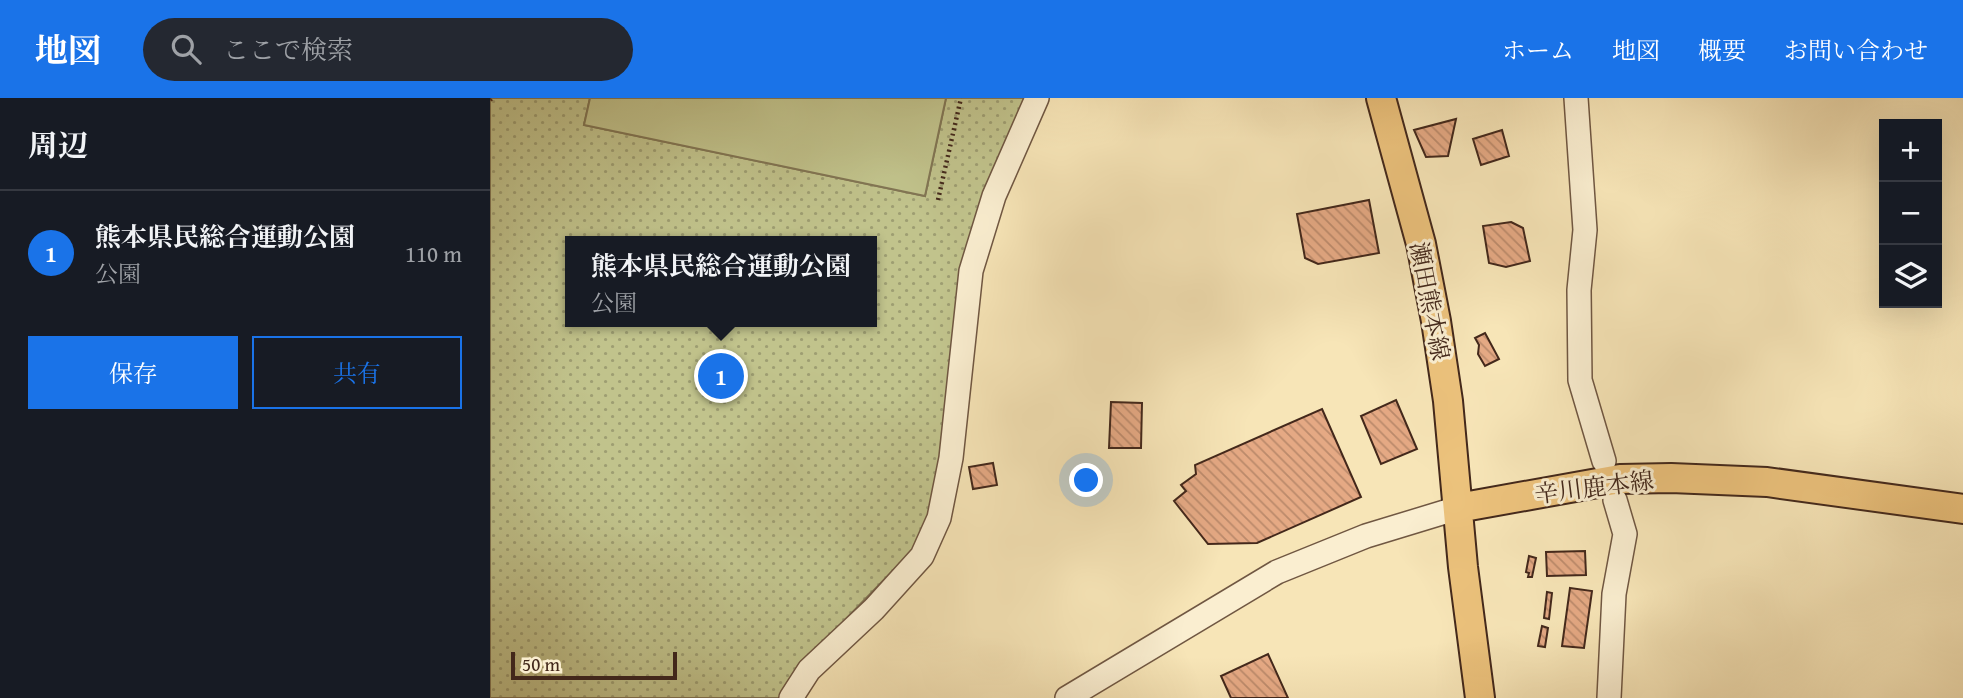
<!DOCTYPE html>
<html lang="ja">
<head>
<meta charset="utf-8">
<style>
	:root { --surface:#171b24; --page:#242831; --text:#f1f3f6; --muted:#9ea1a6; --line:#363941; --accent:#1a73e8 }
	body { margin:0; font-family:"Gentium Book Plus","Noto Serif JP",serif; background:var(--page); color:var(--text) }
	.controls { position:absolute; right:21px; top:21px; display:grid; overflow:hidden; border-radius:0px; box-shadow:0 7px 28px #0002 }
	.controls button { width:63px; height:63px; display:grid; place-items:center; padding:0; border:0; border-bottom:2px solid var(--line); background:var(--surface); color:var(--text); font:35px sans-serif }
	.scale { position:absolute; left:21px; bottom:18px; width:166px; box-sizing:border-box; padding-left:7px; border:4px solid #43281b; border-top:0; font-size:19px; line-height:24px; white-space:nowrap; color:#43281b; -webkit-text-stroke:5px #faeed0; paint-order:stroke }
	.you { position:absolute; left:597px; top:383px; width:24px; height:24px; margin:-18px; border:5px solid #fff; border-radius:50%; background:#1a73e8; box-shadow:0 0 0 10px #1a73e833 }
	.badge { display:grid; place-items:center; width:46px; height:46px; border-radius:50%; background:var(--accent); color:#fff; font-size:23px; font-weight:700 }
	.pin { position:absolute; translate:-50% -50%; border:4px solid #fff; box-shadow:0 2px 7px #0006 }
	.popup { position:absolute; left:75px; top:138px; width:312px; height:91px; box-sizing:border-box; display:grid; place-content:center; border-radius:0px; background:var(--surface); filter:drop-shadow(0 2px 5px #0005); font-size:23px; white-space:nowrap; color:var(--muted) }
	.popup b { font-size:26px; color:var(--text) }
	.popup::after { content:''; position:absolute; left:50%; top:100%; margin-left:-14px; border:14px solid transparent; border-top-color:var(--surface) }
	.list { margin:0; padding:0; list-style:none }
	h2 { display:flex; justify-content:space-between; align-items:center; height:91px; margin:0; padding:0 28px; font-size:30px }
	h2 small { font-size:23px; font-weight:400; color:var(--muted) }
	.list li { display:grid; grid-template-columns:46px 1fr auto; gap:21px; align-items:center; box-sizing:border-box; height:126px; padding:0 28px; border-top:2px solid var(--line) }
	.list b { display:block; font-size:26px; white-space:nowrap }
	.list p { margin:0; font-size:23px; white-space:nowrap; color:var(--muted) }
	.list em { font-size:23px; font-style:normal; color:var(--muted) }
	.actions { display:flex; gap:14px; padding:21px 28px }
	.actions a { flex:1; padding:16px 0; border:2px solid var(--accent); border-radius:0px; text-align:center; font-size:24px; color:var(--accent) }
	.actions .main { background:var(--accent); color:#fff }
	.icon { flex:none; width:38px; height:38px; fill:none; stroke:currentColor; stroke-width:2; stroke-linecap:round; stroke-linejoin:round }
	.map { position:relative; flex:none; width:1473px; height:600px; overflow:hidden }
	header { display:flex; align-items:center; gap:42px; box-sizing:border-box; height:98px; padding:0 35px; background:var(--accent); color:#fff }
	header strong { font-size:33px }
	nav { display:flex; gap:38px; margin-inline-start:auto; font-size:24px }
	.search { width:490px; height:63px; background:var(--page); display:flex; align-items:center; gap:18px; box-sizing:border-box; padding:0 24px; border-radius:38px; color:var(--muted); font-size:26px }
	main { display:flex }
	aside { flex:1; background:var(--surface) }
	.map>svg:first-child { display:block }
</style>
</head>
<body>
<header>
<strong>地図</strong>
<div class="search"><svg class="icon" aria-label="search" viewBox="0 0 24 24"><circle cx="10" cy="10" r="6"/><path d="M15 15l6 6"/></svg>ここで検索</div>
<nav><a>ホーム</a><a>地図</a><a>概要</a><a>お問い合わせ</a></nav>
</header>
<main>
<aside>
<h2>周辺<small></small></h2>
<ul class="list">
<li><span class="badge">1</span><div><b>熊本県民総合運動公園</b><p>公園</p></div><em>110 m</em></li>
</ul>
<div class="actions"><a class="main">保存</a><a>共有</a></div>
</aside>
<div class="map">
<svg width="1473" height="600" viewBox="0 0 1473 600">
	<defs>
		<pattern id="grass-dots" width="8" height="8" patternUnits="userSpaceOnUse" patternTransform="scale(1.75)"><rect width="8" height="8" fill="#c1c38c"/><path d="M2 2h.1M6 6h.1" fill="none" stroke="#9e9e72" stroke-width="1.8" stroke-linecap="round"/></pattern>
		<pattern id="building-back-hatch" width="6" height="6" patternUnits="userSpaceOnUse" patternTransform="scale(1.75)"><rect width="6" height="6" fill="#e5a984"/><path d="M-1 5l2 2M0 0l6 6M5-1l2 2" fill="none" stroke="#bb8a6b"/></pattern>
	</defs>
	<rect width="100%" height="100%" fill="#f7e5b7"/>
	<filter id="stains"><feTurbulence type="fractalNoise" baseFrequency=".00286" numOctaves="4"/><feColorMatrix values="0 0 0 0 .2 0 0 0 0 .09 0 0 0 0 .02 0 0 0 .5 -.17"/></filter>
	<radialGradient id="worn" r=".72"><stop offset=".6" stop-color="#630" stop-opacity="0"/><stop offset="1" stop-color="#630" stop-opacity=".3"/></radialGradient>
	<!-- grass -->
	<path fill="url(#grass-dots)" stroke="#827654" stroke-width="2" fill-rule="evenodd" d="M 0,0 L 100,0 L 94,27 L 435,98 L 456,0 L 538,0 L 501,85 L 440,417 L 422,453 L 309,569 L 292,600 L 0,600 ZM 80,143 L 382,143 L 382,224 L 80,224 Z"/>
	<!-- pitch -->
	<path fill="#c1c38c" stroke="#827654" stroke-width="2" d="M 100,0 L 456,0 L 435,98 L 94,27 Z"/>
	<!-- building -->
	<path fill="url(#building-back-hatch)" stroke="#43281b" stroke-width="2" d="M 966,21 L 958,58 L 936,59 L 924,32 Z
		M 1012,32 L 1019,58 L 991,67 L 983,41 Z
		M 879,102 L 889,155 L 828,166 L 815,160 L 807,116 Z
		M 1021,124 L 1033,130 L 1040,163 L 1016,169 L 999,165 L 993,128 Z
		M 995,235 L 1009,261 L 995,268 L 988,256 L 989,247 L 985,240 Z
		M 906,302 L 927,351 L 891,366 L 871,318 Z
		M 621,304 L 652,305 L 651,350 L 619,350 Z
		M 832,311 L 871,399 L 767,445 L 718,446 L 684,403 L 696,393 L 691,387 L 706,376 L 705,367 Z
		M 503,365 L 507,387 L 483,391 L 479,369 Z
		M 1095,453 L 1096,477 L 1057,478 L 1056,454 Z
		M 1039,458 L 1046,460 L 1042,479 L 1038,479 L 1039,475 L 1036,474 Z
		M 1080,490 L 1102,493 L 1094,550 L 1072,548 Z
		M 1057,494 L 1062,495 L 1059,521 L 1054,520 Z
		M 1052,528 L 1058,530 L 1055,549 L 1048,548 Z
		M 778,556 L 798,600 L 741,600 L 731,578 Z"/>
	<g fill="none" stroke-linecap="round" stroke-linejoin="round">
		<defs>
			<path id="minor" d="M 1086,0 L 1095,132 L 1089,192 L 1090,282 L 1114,363
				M 301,600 L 319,572 L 384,511 L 432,458 L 449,420 L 461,360 L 481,173 L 504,98 L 547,0
				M 577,600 L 787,474 L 876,438 L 968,410
				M 1119,600 L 1124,496 L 1135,436 L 1125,402"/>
			<path id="major" d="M 891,0 L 931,146 L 946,223 L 958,303 L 973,469 L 990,600
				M 968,410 L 1130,381 L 1181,380 L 1277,384 L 1473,411"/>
		</defs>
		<!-- minor casing -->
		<use href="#minor" stroke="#705742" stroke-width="26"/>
		<!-- major casing -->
		<use href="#major" stroke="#43281b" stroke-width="32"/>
		<!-- path -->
		<path stroke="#43281b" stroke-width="4.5" stroke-dasharray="2 3.5" stroke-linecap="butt" d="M 0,2 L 2,0
			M 448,102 L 471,0"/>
		<!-- minor -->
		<use href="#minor" stroke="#faeed0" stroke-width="23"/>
		<!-- major -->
		<use href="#major" stroke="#ecc27c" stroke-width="28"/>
	</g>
	<g text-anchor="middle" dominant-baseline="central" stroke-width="6" stroke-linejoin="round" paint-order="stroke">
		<!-- street labels -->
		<g font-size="24" fill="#43281b" stroke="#faeed0">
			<text transform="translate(940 203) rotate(79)">瀬田熊本線</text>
			<text transform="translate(1104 389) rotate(-7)">辛川鹿本線</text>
		</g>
	</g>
	<rect width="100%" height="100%" filter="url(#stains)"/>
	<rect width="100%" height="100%" fill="url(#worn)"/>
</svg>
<div class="controls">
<button>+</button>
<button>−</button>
<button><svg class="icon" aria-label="layers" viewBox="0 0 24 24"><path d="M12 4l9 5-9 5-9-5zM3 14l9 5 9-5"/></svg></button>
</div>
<div class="scale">50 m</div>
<div class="you"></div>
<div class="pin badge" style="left:231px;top:278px">1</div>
<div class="popup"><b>熊本県民総合運動公園</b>公園</div>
</div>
</main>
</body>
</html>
